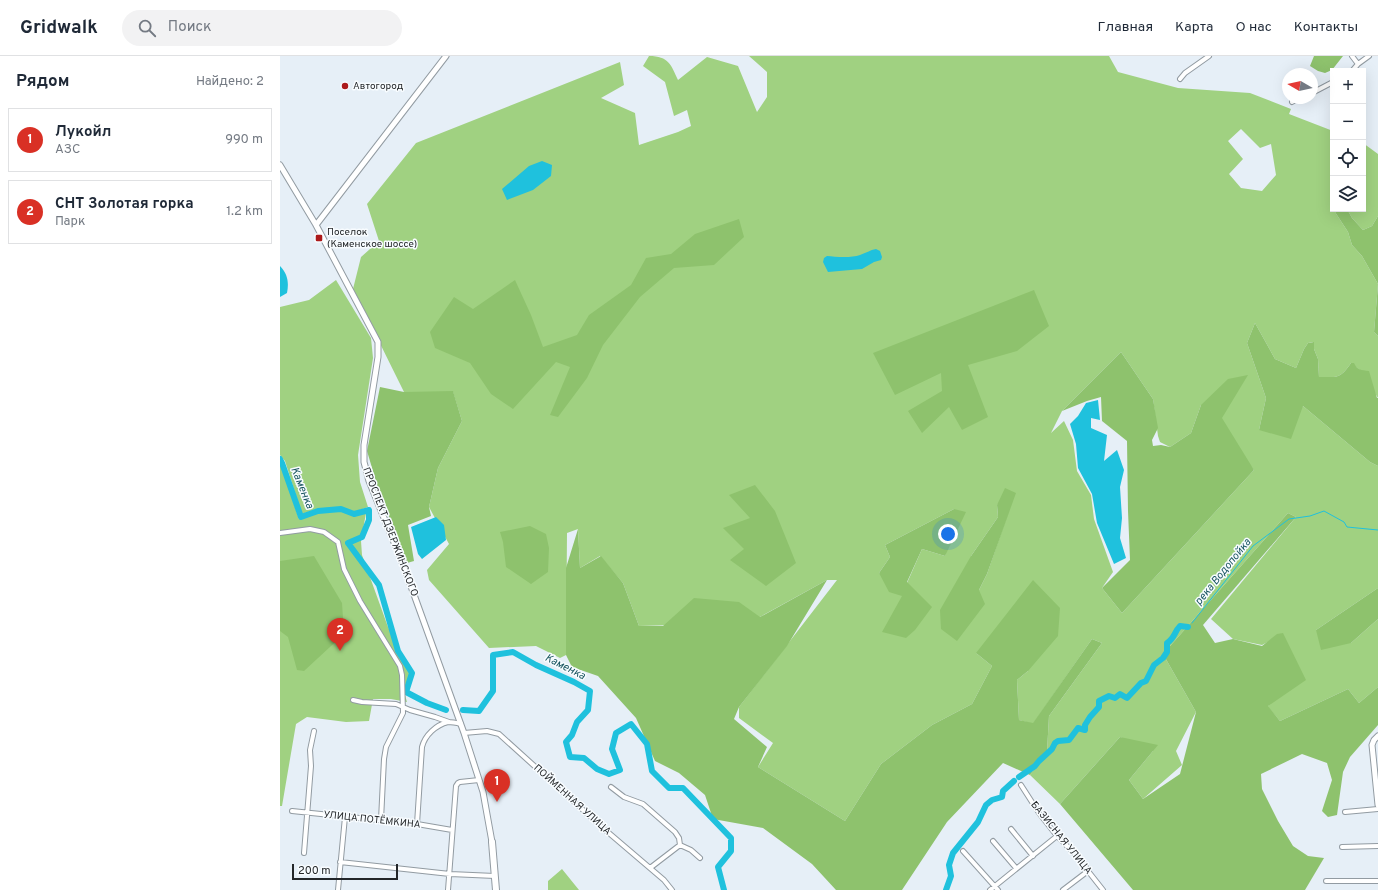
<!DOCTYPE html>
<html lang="ru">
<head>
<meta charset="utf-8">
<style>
	:root { --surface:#fff; --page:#f2f2f3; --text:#1f2937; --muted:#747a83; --line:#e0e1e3; --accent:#d93025 }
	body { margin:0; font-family:Overpass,sans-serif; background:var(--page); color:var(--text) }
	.controls { position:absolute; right:12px; top:12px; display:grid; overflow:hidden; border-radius:0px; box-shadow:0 4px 16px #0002 }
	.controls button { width:36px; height:36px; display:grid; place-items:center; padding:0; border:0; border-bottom:1px solid var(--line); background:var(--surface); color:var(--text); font:20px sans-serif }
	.compass { position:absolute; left:1002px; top:12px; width:36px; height:36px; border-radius:50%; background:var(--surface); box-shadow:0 4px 16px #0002; rotate:279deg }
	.scale { position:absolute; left:12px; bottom:10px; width:106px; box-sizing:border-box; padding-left:4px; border:2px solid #232629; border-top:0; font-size:11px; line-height:14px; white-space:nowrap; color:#232629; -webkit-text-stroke:3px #f8fcff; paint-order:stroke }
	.you { position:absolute; left:668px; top:478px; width:14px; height:14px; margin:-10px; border:3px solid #fff; border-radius:50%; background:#1a73e8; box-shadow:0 0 0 6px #1a73e833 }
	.badge { display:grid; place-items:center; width:26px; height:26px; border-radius:50%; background:var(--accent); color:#fff; font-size:13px; font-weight:700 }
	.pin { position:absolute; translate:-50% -33px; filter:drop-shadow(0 1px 2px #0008) }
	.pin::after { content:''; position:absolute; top:21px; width:14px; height:12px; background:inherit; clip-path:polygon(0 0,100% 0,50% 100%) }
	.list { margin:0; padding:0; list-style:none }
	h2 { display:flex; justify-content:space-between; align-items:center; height:52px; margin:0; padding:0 16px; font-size:17px }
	h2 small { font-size:13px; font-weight:400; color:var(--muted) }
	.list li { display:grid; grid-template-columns:26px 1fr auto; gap:12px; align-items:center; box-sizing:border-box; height:64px; margin:0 8px 8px; padding:0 8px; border:1px solid var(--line); border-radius:0px }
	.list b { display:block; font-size:15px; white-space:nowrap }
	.list p { margin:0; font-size:13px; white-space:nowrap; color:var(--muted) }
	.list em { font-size:13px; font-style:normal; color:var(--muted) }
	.icon { flex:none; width:22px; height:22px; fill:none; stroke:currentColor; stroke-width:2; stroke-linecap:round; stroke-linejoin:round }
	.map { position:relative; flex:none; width:1098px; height:834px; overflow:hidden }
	header { display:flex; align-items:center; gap:24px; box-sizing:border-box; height:56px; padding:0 20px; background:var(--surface); border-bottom:1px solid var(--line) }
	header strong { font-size:19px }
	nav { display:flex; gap:22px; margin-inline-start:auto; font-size:14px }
	.search { width:280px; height:36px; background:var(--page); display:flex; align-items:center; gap:10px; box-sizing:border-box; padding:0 14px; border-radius:22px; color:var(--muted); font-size:15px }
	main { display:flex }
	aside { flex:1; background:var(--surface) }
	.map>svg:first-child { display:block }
</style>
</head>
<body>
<header>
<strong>Gridwalk</strong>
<div class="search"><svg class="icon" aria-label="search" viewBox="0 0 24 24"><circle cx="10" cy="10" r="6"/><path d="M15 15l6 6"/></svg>Поиск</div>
<nav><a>Главная</a><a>Карта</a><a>О нас</a><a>Контакты</a></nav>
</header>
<main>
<aside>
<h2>Рядом<small>Найдено: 2</small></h2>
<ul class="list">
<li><span class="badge">1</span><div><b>Лукойл</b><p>АЗС</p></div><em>990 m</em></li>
<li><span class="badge">2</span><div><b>СНТ Золотая горка</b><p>Парк</p></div><em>1.2 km</em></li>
</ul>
</aside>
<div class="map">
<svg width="1098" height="834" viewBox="0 0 1098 834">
	<rect width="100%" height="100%" fill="#e6eff7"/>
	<!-- green -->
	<path fill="#a0d181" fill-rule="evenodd" d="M 369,0 C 389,0 391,9 398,24 L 427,1 L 458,10 L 477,56 L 487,41 L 487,16 L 469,0 L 829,0 L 838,16 L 898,32 L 970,37 L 1011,53 L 1009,58 L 1053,75 L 1053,153 L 1058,153 L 1055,156 L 1068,176 L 1072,189 L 1082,200 L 1098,228 L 1094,276 L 1098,280 L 1098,342 L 1080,314 L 1071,307 C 1060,323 1058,321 1039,321 L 1038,303 L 1034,293 L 1033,286 L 1028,287 L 1024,293 L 1016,312 L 995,303 L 975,267 L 967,287 L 986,342 L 979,374 L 1023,350 L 1090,406 L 1098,410 L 1098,532 L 1036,574 L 1071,587 L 1098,563 L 1098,631 L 1079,647 L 1068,633 L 1000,665 L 988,651 L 1003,578 L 982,589 L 953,583 L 931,563 L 1016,461 L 1008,457 L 883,598 L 916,656 L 896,695 L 902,709 L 863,743 L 849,724 L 873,695 L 840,681 L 780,748 L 750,719 L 767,696 L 769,660 L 822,587 L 812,583 L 753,668 L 739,664 L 737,624 L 748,615 L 696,597 L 712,610 L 692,648 L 652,669 L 601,708 L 565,765 L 478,711 L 493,687 L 459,662 L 459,651 L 557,524 L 547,524 L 469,567 L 359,570 L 343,527 L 320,500 L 300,512 L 298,473 L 287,477 L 286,599 L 280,602 L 256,590 L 209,592 L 149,524 L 147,514 L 169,488 L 149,451 L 158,412 L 182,365 L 173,336 L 124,336 L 73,233 L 81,201 L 99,185 L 87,148 L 136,87 L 340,6 L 344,29 L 321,42 L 355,57 L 359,89 L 398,76 L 411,70 L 407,54 L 394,60 L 385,26 L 363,10 ZM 961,73 L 980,92 L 991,88 L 996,119 L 982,135 L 961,132 L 949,118 L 963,103 L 948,85 ZM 841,296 L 873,343 L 878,380 L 880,386 L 890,391 L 911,377 L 921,349 L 974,414 L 842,557 L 822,532 L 833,516 L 814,463 L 811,439 L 797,415 L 793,384 L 784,365 L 771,377 L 782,355 ZM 735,437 L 707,518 L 699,534 L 691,500 L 718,461 L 717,449 ZM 674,453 L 665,500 L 642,493 L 627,527 L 626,582 L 623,539 L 599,517 L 610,501 L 605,489 Z
		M 1083,87 L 1098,98 L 1098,160 L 1092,170 L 1083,174 L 1072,162 L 1067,153 L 1083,153 Z
		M 56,224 L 91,282 L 93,302 L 78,399 L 80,426 L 88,451 L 74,456 L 61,451 L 37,453 L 22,458 L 5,405 L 0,399 L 0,251 L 29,244 Z
		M 0,407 L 19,463 L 38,456 L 61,455 L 74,460 L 86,457 L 81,485 L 82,499 L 108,571 L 132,618 L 125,639 L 127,646 L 111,643 L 93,643 L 89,665 L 66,666 L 27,661 L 16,668 L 2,750 L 0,750 Z
		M 282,813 L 299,834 L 268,834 L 268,825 Z"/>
	<!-- forest -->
	<path fill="#8ec26d" d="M 1034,0 L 1063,0 L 1052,14 L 1045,17 L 1038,15 L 1030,10 Z
		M 1058,153 L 1067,153 L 1072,162 L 1083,174 L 1092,170 L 1098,160 L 1098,280 L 1094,276 L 1098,228 L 1082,200 L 1072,189 L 1068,176 L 1055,156 Z
		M 459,163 L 464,181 L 434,209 L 394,212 L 360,241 L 323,289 L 307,322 L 278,361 L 270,359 L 290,311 L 276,306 L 233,353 L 211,338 L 190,307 L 155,292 L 150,276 L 174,241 L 193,253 L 235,224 L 251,259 L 263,291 L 297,279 L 309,259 L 351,229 L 366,202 L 391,198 L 415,178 Z
		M 754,234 L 769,270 L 737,295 L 688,309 L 708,361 L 682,374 L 669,351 L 642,377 L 628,355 L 662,335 L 661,317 L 615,339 L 593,297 Z
		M 975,267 L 995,303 L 1016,312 L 1024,293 L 1028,287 L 1034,286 L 1034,293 L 1038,303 L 1039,321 C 1058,321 1060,323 1071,307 L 1074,307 C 1077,314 1081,314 1089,315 L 1097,342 L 1098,342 L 1098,410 L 1090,406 L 1023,350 L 1011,383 L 979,374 L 986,342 L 967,287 Z
		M 841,296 L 873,343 L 878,372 L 872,384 L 873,390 L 881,389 L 890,391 L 911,377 L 921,349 L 948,323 L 968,319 L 942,362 L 974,414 L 842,557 L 822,532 L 850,504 L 848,455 L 847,385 L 822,365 L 821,341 L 807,345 L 782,355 Z
		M 100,331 L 124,336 L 173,335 L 182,365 L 158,412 L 149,451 L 151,460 L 128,469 L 134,505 L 127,507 L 98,432 L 87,395 Z
		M 475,429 L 495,455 L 516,507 L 486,530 L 450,504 L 464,493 L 443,472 L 470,462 L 449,439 Z
		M 725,432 L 736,437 L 707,518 L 699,534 L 705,548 L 677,585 L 661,573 L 660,554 L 691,500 L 718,461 L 717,449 Z
		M 674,453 L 686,456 L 665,500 L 642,493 L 627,526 L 652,551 L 635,574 L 626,582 L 602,576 L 622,540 L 609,536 L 599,517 L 610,501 L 605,489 Z
		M 1008,457 L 1016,461 L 923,569 L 935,587 L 953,583 L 982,590 L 997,578 L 1003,577 L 1026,624 L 988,650 L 1000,665 L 1068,633 L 1079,647 L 1098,631 L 1098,669 L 1070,701 L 1063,716 L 1057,759 L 1048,761 L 1042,755 L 1052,724 L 1047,707 L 1022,698 L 981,718 L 982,733 L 998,765 L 1013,790 L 1028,800 L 1044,802 L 1025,834 L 853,834 L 780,748 L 840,681 L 878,689 L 849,724 L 863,743 L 900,718 L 916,656 L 883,598 Z
		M 250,470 L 266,478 L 269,492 L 268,516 L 251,528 L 226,511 L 223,486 L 220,476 Z
		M 298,473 L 300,512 L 321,500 L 343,527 L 359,570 L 383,570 L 414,542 L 459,546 L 480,561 L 547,524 L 507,590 L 459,651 L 454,663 L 487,691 L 478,711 L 565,765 L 601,708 L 652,669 L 692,648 L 712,610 L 696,597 L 753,524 L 780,552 L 778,580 L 748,615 L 737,624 L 739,664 L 753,667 L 812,583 L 822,587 L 769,660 L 767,696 L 750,719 L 723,707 L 667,766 L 622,834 L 556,834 L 532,808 L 483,772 L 433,763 L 425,739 L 399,717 L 375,705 L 356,662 L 318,620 L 292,611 L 286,599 L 286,512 Z
		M 34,500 L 62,547 L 64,578 L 24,615 L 17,614 L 8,581 L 0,575 L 0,505 Z
		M 1098,532 L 1098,563 L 1071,587 L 1041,594 L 1036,574 Z"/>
	<!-- water -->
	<path fill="#1fc1dd" d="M 262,105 L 272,109 L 271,120 L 253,134 L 227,144 L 222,133 L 249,110 Z
		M 596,193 L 600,195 L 602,201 L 601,204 L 594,206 L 582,213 L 548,216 L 543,206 L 544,202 L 547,200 C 556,201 572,202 580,199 C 586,197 590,194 596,193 Z
		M 0,210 C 8,218 9,227 7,237 L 0,241 Z
		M 818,344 L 820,364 L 811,362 L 811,372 L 827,379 L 824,405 L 837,394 L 844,414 L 840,431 L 842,462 L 840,482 L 846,502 L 834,508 L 817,467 L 812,438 L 798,412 L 796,388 L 790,368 L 798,360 L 806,347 Z
		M 156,461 L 164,469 L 166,484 L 142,503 L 138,498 L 131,471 Z"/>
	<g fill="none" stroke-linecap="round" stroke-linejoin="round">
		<!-- stream -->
		<path stroke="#1fc1dd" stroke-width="1" d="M 912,567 L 973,490 L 1009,463 L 1030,460 L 1044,455 L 1064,466 L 1067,471 L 1098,474"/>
		<!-- river -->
		<path stroke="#1fc1dd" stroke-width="6" d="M 0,403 L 2,407 L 21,461 L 38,455 L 61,453 L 74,458 L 89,454 L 89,464 L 82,481 L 68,487 L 99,529 L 118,595 L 132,617 L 126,636 L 147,647 L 166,654
			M 183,654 L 199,655 L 213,635 L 213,599 L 233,596 L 256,609 L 294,626 L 310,635 L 308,654 L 297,666 L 292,679 L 286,686 L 290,701 L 304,702 L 317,713 L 329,718 L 340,714 L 332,693 L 336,677 L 351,668 L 367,688 L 372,715 L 389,732 L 403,732 L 451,782 L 451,795 L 438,811 L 444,834
			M 739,721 L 755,710 L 759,705 L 772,693 L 775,687 L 778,685 L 789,684 L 798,672 L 805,674 L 805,669 L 810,661 L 819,651 L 819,645 L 829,640 L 835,642 L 840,638 L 847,642 L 861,627 L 866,625 L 874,609 L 883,602 L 887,596 L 887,587 C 895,582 894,576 900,570 L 908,571
			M 666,834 L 671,820 L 669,809 L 673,797 L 698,766 L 706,749 L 712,744 L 722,741 L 723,735 L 734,725"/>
		<defs>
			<path id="minor" d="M 1072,0 L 1078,8 L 1072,15
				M 1078,8 L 1089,0
				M 900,23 L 905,17 L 929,0
				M 1032,37 L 1053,26
				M 1012,46 L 1019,42
				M 0,477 L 30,473 L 44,476 L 58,486 L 64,513 L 80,545 L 120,610 L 122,619 L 123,657 L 106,691 L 104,703 L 101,764
				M 73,644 L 82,646 L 116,648 L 130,654 L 155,661 L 169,666
				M 184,677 L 207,675 L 219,678 L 323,772 L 384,824 L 392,834
				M 741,729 L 759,757 L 777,780 L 803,806 L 808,815 L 823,834
				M 331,731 L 344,741 L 363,748 L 395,776 L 399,782 L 400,789 L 411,794 L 420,802
				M 12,755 L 137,768 L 172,774
				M 1065,756 L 1098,753
				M 137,768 L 142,691 C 145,679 156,669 168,666 C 172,666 177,667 181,668
				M 731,773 L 753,800
				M 713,785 L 736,812
				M 1062,791 L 1098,790
				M 683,795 L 718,834
				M 24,797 L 31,710 L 30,694 L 34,675
				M 60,806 L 170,818 L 215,820
				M 370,812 L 400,789
				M 1046,825 L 1098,825
				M 58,834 L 65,761
				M 168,834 L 176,730 L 178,727 L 180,726 L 199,724
				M 710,834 L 777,780
				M 783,834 L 808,815"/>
			<path id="tertiary" d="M 0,109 L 36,169 L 98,286 L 98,301 L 84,389 L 84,406 L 89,425 L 124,511 L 184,677 L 203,736 L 212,786
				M 36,169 L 166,0
				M 1098,680 L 1094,684 L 1092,689 L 1098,749"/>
			<path id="secondary" d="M 212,786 L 216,834"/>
		</defs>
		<!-- minor casing -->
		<use href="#minor" stroke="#929ba2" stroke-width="6"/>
		<!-- tertiary casing -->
		<use href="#tertiary" stroke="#929ba2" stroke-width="7"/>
		<!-- secondary casing -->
		<use href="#secondary" stroke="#929ba2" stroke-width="8"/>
		<!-- minor -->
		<use href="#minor" stroke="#fff" stroke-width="4"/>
		<!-- tertiary -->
		<use href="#tertiary" stroke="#fff" stroke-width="5"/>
		<!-- secondary -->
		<use href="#secondary" stroke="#fff" stroke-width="6"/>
	</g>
	<!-- markers -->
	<g fill="#ac1a1b" stroke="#f8fcff" stroke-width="1.5">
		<circle cx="65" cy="30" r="4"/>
		<rect x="35" y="178" width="8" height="8" rx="2"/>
	</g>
	<g text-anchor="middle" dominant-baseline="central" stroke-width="3" stroke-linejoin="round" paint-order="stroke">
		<!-- poi labels -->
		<g font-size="10" fill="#232629" stroke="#f8fcff" text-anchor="start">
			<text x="73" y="30">Автогород</text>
			<text x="47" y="176">Поселок<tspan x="47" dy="12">(Каменское шоссе)</tspan></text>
		</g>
		<!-- street labels -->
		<g font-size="10" fill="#232629" stroke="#f8fcff">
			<text transform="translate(110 476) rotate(69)">ПРОСПЕКТ ДЗЕРЖИНСКОГО</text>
			<text transform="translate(292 744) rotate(42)">ПОЙМЕННАЯ УЛИЦА</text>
			<text transform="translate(92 764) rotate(6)">УЛИЦА ПОТЁМКИНА</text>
			<text transform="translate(781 782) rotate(51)">БАЗИСНАЯ УЛИЦА</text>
		</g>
		<!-- water labels -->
		<g font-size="11" font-style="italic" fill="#1a5661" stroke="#f8fcff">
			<text transform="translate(22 432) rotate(68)">Каменка</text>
			<text transform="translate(943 516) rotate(-51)">река Водопойка</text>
			<text transform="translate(285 611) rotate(27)">Каменка</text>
		</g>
	</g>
</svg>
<div class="controls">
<button>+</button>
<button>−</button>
<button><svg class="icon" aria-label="locate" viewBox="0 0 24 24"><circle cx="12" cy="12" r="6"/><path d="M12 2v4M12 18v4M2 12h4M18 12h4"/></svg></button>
<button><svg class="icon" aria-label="layers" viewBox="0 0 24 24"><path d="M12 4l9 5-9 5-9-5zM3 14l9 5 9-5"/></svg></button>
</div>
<svg class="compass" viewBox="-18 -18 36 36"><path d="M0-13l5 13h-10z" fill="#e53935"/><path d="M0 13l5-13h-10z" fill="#747a83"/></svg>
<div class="scale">200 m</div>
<div class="you"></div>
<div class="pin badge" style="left:217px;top:746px">1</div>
<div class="pin badge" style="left:60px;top:595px">2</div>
</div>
</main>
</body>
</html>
